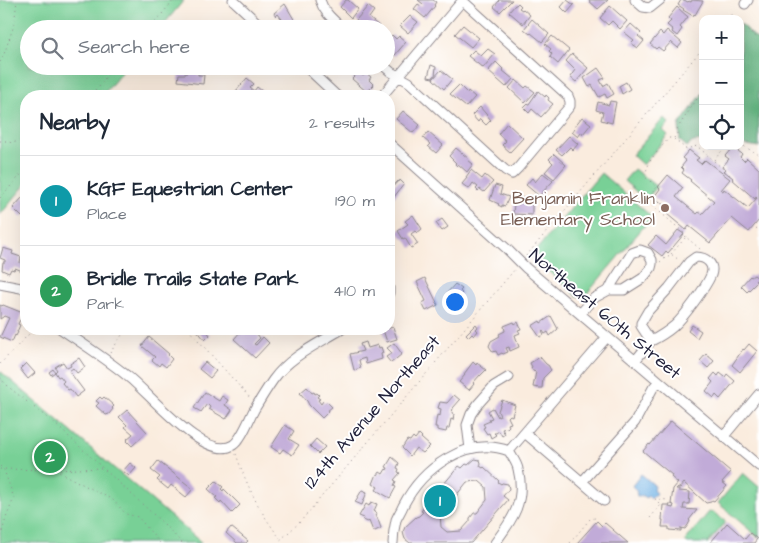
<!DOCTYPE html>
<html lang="en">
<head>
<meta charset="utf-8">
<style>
	:root { --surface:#fff; --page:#f6f6f7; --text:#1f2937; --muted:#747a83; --line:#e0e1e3; --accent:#b5179e }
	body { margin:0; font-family:"Architects Daughter",sans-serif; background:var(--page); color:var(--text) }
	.controls { position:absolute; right:15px; top:15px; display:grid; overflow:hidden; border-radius:10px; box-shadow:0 5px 20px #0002 }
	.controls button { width:45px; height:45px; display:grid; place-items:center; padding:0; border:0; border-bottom:1px solid var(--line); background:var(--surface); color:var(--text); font:25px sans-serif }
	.you { position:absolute; left:454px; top:301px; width:18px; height:18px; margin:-12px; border:4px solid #fff; border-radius:50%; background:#1a73e8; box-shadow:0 0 0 8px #1a73e833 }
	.badge { display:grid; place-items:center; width:32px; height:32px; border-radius:50%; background:var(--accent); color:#fff; font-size:16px; font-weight:700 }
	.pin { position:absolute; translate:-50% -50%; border:2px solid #fff; box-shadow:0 1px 5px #0006 }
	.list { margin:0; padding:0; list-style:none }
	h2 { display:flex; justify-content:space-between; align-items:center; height:65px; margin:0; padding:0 20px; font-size:21px }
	h2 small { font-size:16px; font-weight:400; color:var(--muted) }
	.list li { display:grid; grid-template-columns:32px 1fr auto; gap:15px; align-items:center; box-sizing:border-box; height:90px; padding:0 20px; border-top:1px solid var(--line) }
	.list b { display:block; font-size:19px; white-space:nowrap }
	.list p { margin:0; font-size:16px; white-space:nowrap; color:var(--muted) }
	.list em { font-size:16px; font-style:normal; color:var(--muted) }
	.icon { flex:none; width:28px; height:28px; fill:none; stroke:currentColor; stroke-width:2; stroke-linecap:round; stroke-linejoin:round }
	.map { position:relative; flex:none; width:759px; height:543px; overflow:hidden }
	.search { position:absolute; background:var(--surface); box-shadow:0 5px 20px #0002; left:20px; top:20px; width:375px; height:55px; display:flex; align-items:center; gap:12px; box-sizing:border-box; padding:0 18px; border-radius:28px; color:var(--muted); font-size:19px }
	.panel { position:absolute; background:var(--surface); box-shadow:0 5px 20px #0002; left:20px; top:90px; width:375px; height:245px; border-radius:20px }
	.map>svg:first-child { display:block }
</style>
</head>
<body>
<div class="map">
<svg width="759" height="543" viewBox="0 0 759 543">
	<rect width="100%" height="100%" fill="#fff"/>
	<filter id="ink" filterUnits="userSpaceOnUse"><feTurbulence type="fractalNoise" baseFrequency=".02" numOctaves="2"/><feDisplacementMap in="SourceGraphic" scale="10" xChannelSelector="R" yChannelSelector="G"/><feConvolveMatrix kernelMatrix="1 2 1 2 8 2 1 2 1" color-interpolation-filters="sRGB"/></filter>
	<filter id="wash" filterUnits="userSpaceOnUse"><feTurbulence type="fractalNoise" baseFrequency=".0096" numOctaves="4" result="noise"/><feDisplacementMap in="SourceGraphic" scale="20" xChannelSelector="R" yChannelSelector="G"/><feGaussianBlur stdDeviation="1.12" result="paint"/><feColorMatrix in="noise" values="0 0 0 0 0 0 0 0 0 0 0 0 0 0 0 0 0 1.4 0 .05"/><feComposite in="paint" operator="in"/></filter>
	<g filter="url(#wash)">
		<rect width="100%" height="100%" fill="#faecde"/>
		<!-- green -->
		<path fill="#78d096" stroke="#4d7968" d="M 0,0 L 184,0 L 160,29 L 29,29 L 29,66 L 127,66 L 102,96 L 26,96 L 26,184 L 0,215 Z
			M 664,118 L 669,123 L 663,130 L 668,135 L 643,165 L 632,155 Z
			M 634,169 L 657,187 L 646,200 L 624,181 Z
			M 601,173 L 652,217 L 585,296 L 577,296 L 531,256 Z
			M 0,371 L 202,543 L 0,543 Z
			M 743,473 L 759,487 L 759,538 L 718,503 Z
			M 709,512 L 713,512 L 726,522 L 708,543 L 688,543 L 685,541 Z"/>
		<!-- forest -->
		<path fill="#62b27f" stroke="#426a5d" d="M 740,23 L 759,41 L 759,147 L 740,144 Z
			M 703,93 L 703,141 L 693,142 L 687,147 L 680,141 L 679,125 Z"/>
		<!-- water -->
		<path fill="#6fb1e4" stroke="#486a90" d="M 641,474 L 654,485 L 655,487 L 653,490 L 656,493 L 651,499 L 648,496 L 646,498 L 644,496 L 637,496 L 636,490 L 632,486 Z"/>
		<g id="blocks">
			<!-- building -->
			<path fill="#c1abd8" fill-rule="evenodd" d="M 346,0 L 348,0 L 358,9 L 351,18 L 340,7 Z
				M 418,0 L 433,0 L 436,2 L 434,5 L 435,6 L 425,18 L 414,9 L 418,4 L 421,6 L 423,4 Z
				M 498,0 L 512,0 L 500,12 L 494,7 L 499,1 Z
				M 567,0 L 574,5 L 567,13 L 561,7 Z
				M 588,0 L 608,0 L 598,9 Z
				M 681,0 L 684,0 L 688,2 L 689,1 L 691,2 L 692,0 L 703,1 L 695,15 L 694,14 L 693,16 L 683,10 L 684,9 L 678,5 Z
				M 518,3 L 521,6 L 519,8 L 522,10 L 523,9 L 530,15 L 523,24 L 509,12 L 515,5 L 516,5 Z
				M 285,4 L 295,21 L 288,27 L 278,14 L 276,16 L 274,13 Z
				M 368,6 L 374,11 L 369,18 L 379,26 L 376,29 L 367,29 L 356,20 Z
				M 610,6 L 627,21 L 620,29 L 612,21 L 608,25 L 600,18 Z
				M 677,7 L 688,17 L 680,27 L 682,29 L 677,36 L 672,32 L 673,30 L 667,25 L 671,21 L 668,18 Z
				M 410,16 L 418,22 L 408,33 L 400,26 Z
				M 532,19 L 549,34 L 542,42 L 531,33 L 530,34 L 524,29 Z
				M 306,20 L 315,29 L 300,29 L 299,28 Z
				M 631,24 L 641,33 L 638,36 L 644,41 L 638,48 L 631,43 L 634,40 L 624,32 Z
				M 463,25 L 479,38 L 471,47 L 455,34 Z
				M 667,30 L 682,43 L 678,48 L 671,42 L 663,51 L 658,47 L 656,49 L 650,44 L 660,32 L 663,35 Z
				M 392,35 L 396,39 L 399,36 L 406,42 L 394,56 L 387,50 L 391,45 L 387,42 Z
				M 552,36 L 569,50 L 558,64 L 550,57 L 552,54 L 549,51 L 551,49 L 545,44 Z
				M 488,49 L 495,54 L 483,68 L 468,56 L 474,50 L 481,56 Z
				M 572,54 L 588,68 L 576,82 L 570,77 L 575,70 L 566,61 Z
				M 496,62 L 503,69 L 502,70 L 513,79 L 506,87 L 488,71 Z
				M 431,65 L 436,67 L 435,76 L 434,76 L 433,78 L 428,77 Z
				M 187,66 L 200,66 L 199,73 L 198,73 L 198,75 L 204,75 L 203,84 L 178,81 L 179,74 L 186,74 Z
				M 337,66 L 361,66 L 355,74 L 350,70 L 348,69 L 347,71 L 342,68 L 341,70 Z
				M 598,68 L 605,78 L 600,80 L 603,86 L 608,83 L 614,94 L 607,98 L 605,94 L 599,97 L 592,85 L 589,87 L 584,78 Z
				M 441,70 L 452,79 L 444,89 L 433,79 Z
				M 359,72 L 363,76 L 366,73 L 371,77 L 369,80 L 374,85 L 367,92 L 352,79 Z
				M 247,78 L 254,84 L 250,88 L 254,91 L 257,87 L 268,96 L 246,96 L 244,94 L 243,96 L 236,91 Z
				M 516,80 L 525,88 L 527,86 L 535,92 L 525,103 L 509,88 Z
				M 626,82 L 630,89 L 622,94 L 619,86 Z
				M 459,85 L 467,93 L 468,91 L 475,97 L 466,107 L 450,94 Z
				M 538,91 L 545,97 L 546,95 L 549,98 L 548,100 L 553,104 L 541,117 L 532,109 L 529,113 L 524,108 L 528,104 L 529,104 Z
				M 610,101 L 616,102 L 612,123 L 601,120 L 603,112 L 596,110 L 598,102 L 609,105 Z
				M 480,107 L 491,120 L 486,125 L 480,119 L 478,122 L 472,115 Z
				M 403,111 L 420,125 L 413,133 L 396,119 Z
				M 582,117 L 591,124 L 583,134 L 581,133 L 578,137 L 572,132 L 575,128 L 574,127 Z
				M 507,123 L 523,138 L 510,152 L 502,145 L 506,141 L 498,134 Z
				M 428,132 L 443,145 L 436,153 L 428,146 L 430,144 L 423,138 Z
				M 569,136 L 578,144 L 573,150 L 570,147 L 562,155 L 556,150 Z
				M 733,147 L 742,154 L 740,157 L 744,161 L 747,158 L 759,169 L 759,220 L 749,232 L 732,218 L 710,243 L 689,226 L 686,230 L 667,214 L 670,210 L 654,197 L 660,189 L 658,187 L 668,175 L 683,188 L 676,197 L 697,214 L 699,212 L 702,214 L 714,201 L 690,181 L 691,180 L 682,173 L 684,170 L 681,167 L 686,161 L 682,158 L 689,150 L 699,158 L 696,160 L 701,164 L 705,160 L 730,179 L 721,190 L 723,191 L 724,189 L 748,208 L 757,198 L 756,197 L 755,199 L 732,179 L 733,178 L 724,171 L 726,169 L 722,167 L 729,159 L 725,156 Z
				M 456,148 L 469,159 L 468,160 L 473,164 L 467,172 L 458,164 L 457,166 L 455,164 L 456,163 L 449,156 Z
				M 554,154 L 566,165 L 554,179 L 545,172 L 553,163 L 549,159 Z
				M 471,170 L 482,179 L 485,175 L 493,182 L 484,192 L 480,189 L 478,191 L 476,189 L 478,187 L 473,183 L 469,189 L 462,184 L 467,178 L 466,177 Z
				M 543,173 L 553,181 L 539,196 L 526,185 L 532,178 L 535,182 Z
				M 400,180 L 404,184 L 394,197 L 389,191 L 398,181 L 399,182 Z
				M 495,185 L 502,187 L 500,194 L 509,197 L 505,206 L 502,205 L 502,207 L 498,205 L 499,204 L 490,200 Z
				M 23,197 L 26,200 L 26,212 L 22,217 L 13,208 Z
				M 520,198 L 532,198 L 532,215 L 513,214 L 514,204 L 520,204 Z
				M 413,215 L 422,229 L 417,233 L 415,231 L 411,234 L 418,244 L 411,248 L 405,238 L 403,239 L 398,231 L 408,224 L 405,221 Z
				M 442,219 L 448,227 L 442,231 L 436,223 Z
				M 678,230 L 684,234 L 668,253 L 666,251 L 662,256 L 648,245 L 656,236 L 666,245 Z
				M 3,248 L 13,251 L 12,254 L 21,257 L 20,263 L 22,264 L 23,262 L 26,263 L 25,272 L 15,268 L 14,270 L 11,269 L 9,273 L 2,270 L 3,262 L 5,262 L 5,260 L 0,258 Z
				M 754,275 L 758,278 L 755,281 L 757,282 L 747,292 L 741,286 L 750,276 L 751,277 Z
				M 425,278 L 438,305 L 426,311 L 422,303 L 426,301 L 417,282 Z
				M 455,284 L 462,289 L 460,291 L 462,293 L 457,299 L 455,298 L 454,299 L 447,293 Z
				M 0,305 L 2,306 L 3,305 L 23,313 L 18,324 L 20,325 L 17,332 L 18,332 L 16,336 L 15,335 L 12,342 L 0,337 L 9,318 L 4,316 L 3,317 L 0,319 Z
				M 551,316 L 558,329 L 550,336 L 548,332 L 545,334 L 543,331 L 542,332 L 544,335 L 540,337 L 532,326 L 540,321 L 541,323 Z
				M 514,322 L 515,324 L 518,322 L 521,329 L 518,330 L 520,333 L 515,335 L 519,347 L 510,351 L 509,347 L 506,348 L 508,352 L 503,354 L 502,353 L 498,355 L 496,351 L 493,352 L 489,346 L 491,341 L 500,336 L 499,334 L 505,331 L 504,326 Z
				M 476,324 L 478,327 L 476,329 L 478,331 L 474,336 L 472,334 L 469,337 L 466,334 Z
				M 692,325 L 701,331 L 697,338 L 688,331 Z
				M 393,327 L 397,339 L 387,342 L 383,330 Z
				M 196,329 L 205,329 L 210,335 L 205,340 Z
				M 248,329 L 253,329 L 260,338 L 254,344 L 256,345 L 263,337 L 269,343 L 255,358 L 234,339 L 241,331 L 244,334 Z
				M 149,337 L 169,354 L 168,355 L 172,359 L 166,367 L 161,363 L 159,366 L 152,360 L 155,357 L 142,346 Z
				M 366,342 L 368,348 L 378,345 L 379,348 L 381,347 L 383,353 L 381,354 L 382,359 L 366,364 L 365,358 L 359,360 L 361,368 L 354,370 L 350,354 L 363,351 L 360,344 Z
				M 394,343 L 402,354 L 391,363 L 386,357 L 392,353 L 387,348 Z
				M 749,344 L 757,351 L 740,372 L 732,365 L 743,349 L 744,350 Z
				M 706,354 L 714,361 L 708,368 L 700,361 Z
				M 540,357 L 546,364 L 549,366 L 549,367 L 551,370 L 543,378 L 542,388 L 539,388 L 533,387 L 536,372 L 535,371 L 534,372 L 531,368 L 532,367 L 530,363 Z
				M 79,358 L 85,367 L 77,373 L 73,368 L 69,371 L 84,391 L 76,397 L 70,389 L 68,390 L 62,383 L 64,381 L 60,376 L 58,377 L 55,372 L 51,375 L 49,372 L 53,369 L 55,372 L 57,370 L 55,367 L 63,362 L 67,368 L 71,366 L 70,364 Z
				M 205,362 L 216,371 L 210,378 L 199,369 Z
				M 473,362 L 476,365 L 477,363 L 486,370 L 480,376 L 480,375 L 473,383 L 474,384 L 469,390 L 459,382 L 465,375 L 464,374 Z
				M 26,363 L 35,373 L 28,379 L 20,369 Z
				M 715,373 L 718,376 L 720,373 L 725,377 L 727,374 L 735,381 L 720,399 L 716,395 L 714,398 L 706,391 L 713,382 L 710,379 Z
				M 307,387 L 312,393 L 314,392 L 315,394 L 317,393 L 319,395 L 317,397 L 320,399 L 318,400 L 321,404 L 323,401 L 325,403 L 327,402 L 332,407 L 327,411 L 328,412 L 322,418 L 309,405 L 307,401 L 300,393 Z
				M 205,392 L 219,401 L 222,396 L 228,400 L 225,405 L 232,410 L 226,419 L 209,409 L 210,407 L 207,404 L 201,412 L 194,408 Z
				M 454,395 L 460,400 L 453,408 L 452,413 L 454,414 L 453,420 L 451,419 L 449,428 L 447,428 L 446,432 L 437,430 L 437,427 L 435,427 L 437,415 L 440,416 L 441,409 L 438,408 L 440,402 L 447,403 Z
				M 100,397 L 102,399 L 104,397 L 114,406 L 112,408 L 113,409 L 109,414 L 106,415 L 96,406 L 99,403 L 96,401 Z
				M 502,400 L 515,405 L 512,416 L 510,415 L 508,417 L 511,423 L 508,424 L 509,426 L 507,428 L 502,429 L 505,434 L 502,436 L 499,431 L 496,433 L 494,433 L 496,435 L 491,438 L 489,433 L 487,434 L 483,428 L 485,427 L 483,424 L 490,421 L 489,419 L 492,418 L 488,411 L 491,409 L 493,408 L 498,417 L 500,416 L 498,411 Z
				M 127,410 L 147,432 L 132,446 L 127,441 L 128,440 L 127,439 L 133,434 L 125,427 L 127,425 L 119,417 Z
				M 671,421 L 731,472 L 722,482 L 727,486 L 714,501 L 712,500 L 711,502 L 706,503 L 684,483 L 680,488 L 678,487 L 676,489 L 679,489 L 679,491 L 690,492 L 689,504 L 684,504 L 683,509 L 697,510 L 689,520 L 690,521 L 688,525 L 685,529 L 681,528 L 681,531 L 669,530 L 669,527 L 662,527 L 663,520 L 662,520 L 663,505 L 670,505 L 669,507 L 673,508 L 674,505 L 671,504 L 673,489 L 678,483 L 671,477 L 672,475 L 643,451 L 649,444 L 650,445 Z
				M 285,425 L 294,431 L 289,439 L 299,445 L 292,455 L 283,449 L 280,453 L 271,447 Z
				M 419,434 L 422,437 L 421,438 L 430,446 L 423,453 L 416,448 L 410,456 L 402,448 L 407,440 L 410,441 L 413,437 L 415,439 Z
				M 316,439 L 325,447 L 318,454 L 310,446 Z
				M 392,457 L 399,463 L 397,468 L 399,469 L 398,472 L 400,473 L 394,480 L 396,481 L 394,486 L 396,487 L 390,498 L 376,490 L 378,487 L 373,484 L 377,474 L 378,475 L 380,472 L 383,474 L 386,469 L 387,470 L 388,468 L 386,467 Z
				M 475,459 L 480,460 L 481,463 L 480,466 L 483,468 L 484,467 L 499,481 L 498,482 L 501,484 L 502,483 L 508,484 L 509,489 L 503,496 L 508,500 L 471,543 L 410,543 L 405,539 L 404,536 L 403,532 L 405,527 L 416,517 L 419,516 L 423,512 L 421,511 L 459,466 L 462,468 L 466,464 L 468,465 ZM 479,481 L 486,487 L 487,500 L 477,513 L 474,513 L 470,518 L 470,521 L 461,531 L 447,532 L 441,527 L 440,513 L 449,503 L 451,502 L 467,482 Z
				M 158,461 L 193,489 L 186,497 L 171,485 L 168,489 L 157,480 L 160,477 L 151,470 Z
				M 130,463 L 136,468 L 129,476 L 123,471 Z
				M 216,481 L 223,487 L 221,489 L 223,491 L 224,489 L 240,505 L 232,513 L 221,501 L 220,503 L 215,498 L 217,497 L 208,489 Z
				M 362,490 L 367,492 L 362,505 L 355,502 Z
				M 371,502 L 377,504 L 374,511 L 377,513 L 375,516 L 377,517 L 381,528 L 375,531 L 373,531 L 369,521 L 368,522 L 363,520 L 364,518 L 359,516 L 366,504 L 369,506 Z
				M 597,521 L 602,526 L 605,523 L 628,543 L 577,543 Z
				M 727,523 L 745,539 L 750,533 L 757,539 L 754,543 L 710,543 Z
				M 231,527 L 248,541 L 246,543 L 237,543 L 226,533 Z"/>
		</g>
	</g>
	<g filter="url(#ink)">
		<use href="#blocks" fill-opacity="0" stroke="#8e878c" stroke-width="1"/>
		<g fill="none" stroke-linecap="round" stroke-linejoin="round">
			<defs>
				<path id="minor" d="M 233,0 L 264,29
					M 320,0 C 324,13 334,20 343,29
					M 635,0 L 643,7 L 650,8 L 660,0
					M 745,4 L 748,0
					M 305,66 L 337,96
					M 384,66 L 391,72 L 409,82 L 505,170 L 512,174 L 518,168 L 570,106 L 570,101 L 568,96 L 463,1
					M 382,96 L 463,0
					M 389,143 L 507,249 L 526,268 L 759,466
					M 696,257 C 706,257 715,264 711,275 C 706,287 684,317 674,326 C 667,332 659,337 651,341 L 641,326 L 641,323 L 648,311 L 669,288 L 689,262 Z
					M 0,284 L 26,289
					M 389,288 L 389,293
					M 580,314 L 594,298 L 609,290 L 624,290 L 643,278 L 651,268 L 652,264 L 652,260 L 648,253 L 640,250 L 632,253 L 613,282 L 609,290
					M 61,329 C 83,344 105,358 126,375 C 147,390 205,463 233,445 C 242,439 249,419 254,410 C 260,400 266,390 273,380 C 290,356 318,344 342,329
					M 635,361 L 651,341
					M 525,433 L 582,482 L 635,422 L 653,388 L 659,381
					M 724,436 L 759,394
					M 470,449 L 467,425 L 471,414 L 478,404 L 494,386 L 509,377
					M 509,451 L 607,337
					M 582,482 L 604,501
					M 393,543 C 393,535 394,528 396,520 C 398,515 401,511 403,506 C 422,469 466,435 509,451 C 512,457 517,463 518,469 C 526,501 513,519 495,543"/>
			</defs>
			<!-- minor casing -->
			<use href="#minor" stroke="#8e878c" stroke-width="11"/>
			<!-- path -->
			<path stroke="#8e878c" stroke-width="1" stroke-dasharray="1 4" stroke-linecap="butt" d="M 731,15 L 736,19
				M 728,19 L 738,9
				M 740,23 L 759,39
				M 149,29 L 174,0
				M 0,62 L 2,60 L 14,25 L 17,0
				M 87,96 L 99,87 L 113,66
				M 674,139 L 686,149 L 697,146 L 731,176 L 730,178
				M 0,141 L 6,141 L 12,143 L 26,139
				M 740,144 L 759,155
				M 714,160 L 726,146
				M 0,198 L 26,169
				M 756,228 L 759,230
				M 686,237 L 683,232 L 646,200 L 657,187 L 644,176 L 651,159 L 669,138 L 674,138 L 678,132 L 677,129 L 703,90
				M 671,254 L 686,237 L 700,249
				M 526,256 L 703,48
				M 660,262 L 671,254 L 679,260
				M 188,329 L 251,399
				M 110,353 L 126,329
				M 0,364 L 29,334 L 36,329
				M 0,378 L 11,389 L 55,424 L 165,525 L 182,543
				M 236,454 C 246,484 260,513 280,538
				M 0,466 L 4,470 L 14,498 L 6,518 L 0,540
				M 0,469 L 55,470 L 113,500 L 126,514 L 138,517 L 160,543
				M 55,470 L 101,468
				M 650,518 L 661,505 L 655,499 L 669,500
				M 277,543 L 300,522 L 516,268
				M 570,543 L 590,519 L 595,518"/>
			<!-- minor -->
			<use href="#minor" stroke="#fff" stroke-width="9"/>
		</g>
	</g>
	<!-- markers -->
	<circle fill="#8d6e63" stroke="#fff" stroke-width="2" cx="665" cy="208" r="5"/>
	<g text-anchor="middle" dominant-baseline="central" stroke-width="4" stroke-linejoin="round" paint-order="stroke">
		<!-- education labels -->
		<g font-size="18" fill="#785e54" stroke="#fff" text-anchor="end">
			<text x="655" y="198">Benjamin Franklin<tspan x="655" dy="21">Elementary School</tspan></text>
		</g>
		<!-- street labels -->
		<g font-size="18" fill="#22223b" stroke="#fff">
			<text transform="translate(605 314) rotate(40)">Northeast 60th Street</text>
			<text transform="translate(372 412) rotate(-49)">124th Avenue Northeast</text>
		</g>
	</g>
</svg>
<div class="controls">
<button>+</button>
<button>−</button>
<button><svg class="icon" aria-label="locate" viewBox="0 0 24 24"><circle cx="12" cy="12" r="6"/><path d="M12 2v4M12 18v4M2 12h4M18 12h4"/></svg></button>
</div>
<div class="you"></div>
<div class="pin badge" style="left:440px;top:501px;background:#0f9aa8">1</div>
<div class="pin badge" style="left:50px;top:457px;background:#2e9e5b">2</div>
<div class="search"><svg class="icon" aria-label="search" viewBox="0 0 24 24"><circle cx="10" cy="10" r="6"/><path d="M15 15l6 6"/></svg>Search here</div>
<section class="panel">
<h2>Nearby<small>2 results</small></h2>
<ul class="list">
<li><span class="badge" style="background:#0f9aa8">1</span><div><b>KGF Equestrian Center</b><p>Place</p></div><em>190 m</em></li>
<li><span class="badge" style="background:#2e9e5b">2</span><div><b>Bridle Trails State Park</b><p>Park</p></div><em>410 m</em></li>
</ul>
</section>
</div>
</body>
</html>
